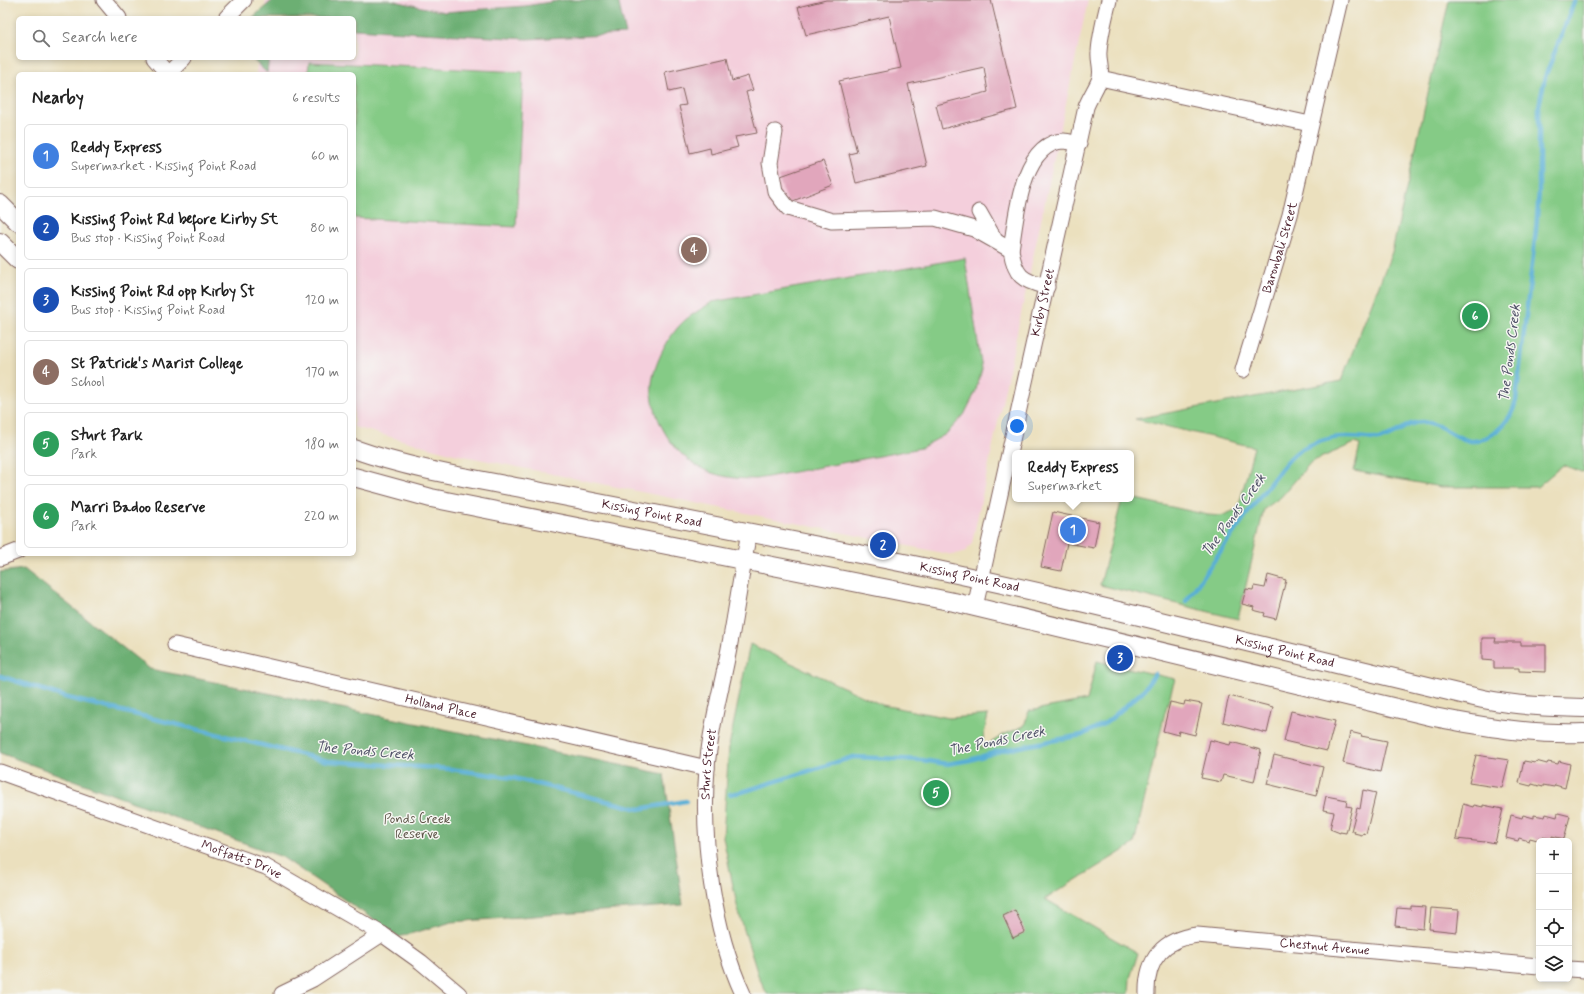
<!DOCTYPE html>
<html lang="en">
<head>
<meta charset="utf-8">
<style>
	:root { --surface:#fff; --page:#f6f6f6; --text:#222; --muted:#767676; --line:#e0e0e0; --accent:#d93025 }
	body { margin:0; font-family:Mynerve,sans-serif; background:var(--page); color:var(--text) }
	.controls { position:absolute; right:12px; bottom:12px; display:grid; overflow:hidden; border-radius:6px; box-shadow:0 2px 6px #0003 }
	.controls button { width:36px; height:36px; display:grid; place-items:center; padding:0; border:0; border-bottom:1px solid var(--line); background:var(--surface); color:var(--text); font:20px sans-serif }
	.you { position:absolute; left:1017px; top:426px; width:14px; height:14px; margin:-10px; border:3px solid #fff; border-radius:50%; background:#1a73e8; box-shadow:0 0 0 6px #1a73e833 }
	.badge { display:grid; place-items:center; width:26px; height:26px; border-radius:50%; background:var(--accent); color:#fff; font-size:13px; font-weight:700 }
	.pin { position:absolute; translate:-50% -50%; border:2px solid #fff; box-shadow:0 1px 4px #0006 }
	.popup { position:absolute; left:1012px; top:450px; width:122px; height:52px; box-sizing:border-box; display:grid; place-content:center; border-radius:6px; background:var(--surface); filter:drop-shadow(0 1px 3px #0005); font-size:13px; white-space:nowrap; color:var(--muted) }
	.popup b { font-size:15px; color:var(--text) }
	.popup::after { content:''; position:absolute; left:50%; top:100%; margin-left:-8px; border:8px solid transparent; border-top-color:var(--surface) }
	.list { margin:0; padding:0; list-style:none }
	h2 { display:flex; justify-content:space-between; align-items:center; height:52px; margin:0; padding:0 16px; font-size:17px }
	h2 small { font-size:13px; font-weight:400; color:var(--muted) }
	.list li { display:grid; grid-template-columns:26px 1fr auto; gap:12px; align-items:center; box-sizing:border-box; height:64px; margin:0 8px 8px; padding:0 8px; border:1px solid var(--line); border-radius:6px }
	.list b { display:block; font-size:15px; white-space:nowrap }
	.list p { margin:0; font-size:13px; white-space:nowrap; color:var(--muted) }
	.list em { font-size:13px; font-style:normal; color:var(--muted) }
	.icon { flex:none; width:22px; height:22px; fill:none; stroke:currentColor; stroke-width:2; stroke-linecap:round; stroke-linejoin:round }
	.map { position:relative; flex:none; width:1584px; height:994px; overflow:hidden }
	.search { position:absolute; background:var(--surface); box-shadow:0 2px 6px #0003; left:16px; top:16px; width:340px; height:44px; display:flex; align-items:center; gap:10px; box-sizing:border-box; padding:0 14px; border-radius:6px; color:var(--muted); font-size:15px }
	.panel { position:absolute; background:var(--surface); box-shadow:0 2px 6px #0003; left:16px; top:72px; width:340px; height:484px; border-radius:6px }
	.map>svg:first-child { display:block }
</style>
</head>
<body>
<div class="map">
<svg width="1584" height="994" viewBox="0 0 1584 994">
	<rect width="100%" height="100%" fill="#f6f6f2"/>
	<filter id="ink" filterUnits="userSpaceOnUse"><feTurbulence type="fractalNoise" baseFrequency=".025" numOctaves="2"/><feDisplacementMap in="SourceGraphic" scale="8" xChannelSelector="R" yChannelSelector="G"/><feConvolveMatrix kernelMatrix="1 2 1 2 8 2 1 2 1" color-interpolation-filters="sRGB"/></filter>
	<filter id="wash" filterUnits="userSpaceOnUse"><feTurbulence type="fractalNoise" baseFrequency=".012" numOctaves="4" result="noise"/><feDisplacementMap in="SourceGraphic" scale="16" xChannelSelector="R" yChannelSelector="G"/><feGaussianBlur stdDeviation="0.9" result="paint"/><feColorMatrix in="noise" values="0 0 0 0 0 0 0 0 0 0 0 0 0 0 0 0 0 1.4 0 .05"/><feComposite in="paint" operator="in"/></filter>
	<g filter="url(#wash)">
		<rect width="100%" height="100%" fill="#ebe0be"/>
		<!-- built -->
		<path fill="#f4cfdc" d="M 266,0 L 1088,0 L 972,543 L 966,551 L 953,555 L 454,454 L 354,427 L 354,74 L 256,74 L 258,58 L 354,58 L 354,18 L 263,18 Z"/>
		<!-- green -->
		<path fill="#85cb86" stroke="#687558" d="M 1449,0 L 1584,0 L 1584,473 L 1563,465 L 1537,487 L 1441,487 L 1354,471 L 1360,445 L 1355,443 L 1311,462 L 1281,497 L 1264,509 L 1238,619 L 1100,585 L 1122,499 L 1131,498 L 1208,515 L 1221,516 L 1238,509 L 1254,447 L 1135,419 L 1341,381 L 1392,252 Z
			M 309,62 L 523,72 L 516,227 L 354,218 L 354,74 L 308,74 Z
			M 965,258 L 982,369 L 975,393 L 964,415 L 946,434 L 921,448 L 757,479 C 742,479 727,478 712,473 C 679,461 656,429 652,394 C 649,373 666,340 680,325 C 688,316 702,309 712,302 Z
			M 750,644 L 882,705 L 949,718 L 988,715 L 981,749 L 1003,735 L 1024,726 L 1029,711 L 1087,700 L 1097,661 L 1175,679 L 1165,712 L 1134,844 L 1045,899 L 1138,953 L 1130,978 L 1129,994 L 767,994 L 758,975 L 738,910 L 723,837 L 729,746 Z"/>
		<!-- forest -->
		<path fill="#6caf73" stroke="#5b674f" d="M 273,0 L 390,0 L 444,12 L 525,6 L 563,0 L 618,0 L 626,34 L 527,39 L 354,29 L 354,18 L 252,18 Z
			M 251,58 L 269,58 L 267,73 Z
			M 24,569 L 150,669 L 664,774 L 683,905 L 452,922 L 399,937 L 282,857 L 0,753 L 0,572 Z"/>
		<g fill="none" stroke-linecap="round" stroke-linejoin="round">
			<!-- stream -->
			<path stroke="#59afd6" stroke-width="4.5" d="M 1186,601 C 1212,564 1237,526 1265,490 C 1275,477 1284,463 1296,453 C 1306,445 1320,441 1333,438 C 1343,436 1355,437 1366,438 C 1371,438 1377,440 1381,439 C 1396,436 1407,421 1423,422 C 1453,424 1464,458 1498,430 C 1508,421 1513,413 1516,400 L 1536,230 L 1539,191 L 1539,106 L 1545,77 L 1575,0
				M 0,676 L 68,698 L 328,761 L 450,769 L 513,778 L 639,809 L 686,801
				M 730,794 L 742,792 L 853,757 L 922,760 L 947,764 L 970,760 L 1003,750 L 1082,735 L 1107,722 L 1142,692 L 1155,674"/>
		</g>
		<g id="blocks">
			<!-- building -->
			<path fill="#e1a6bc" d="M 826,0 L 991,0 L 1017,109 L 942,129 L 936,105 L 988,92 L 984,67 L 908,84 L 927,166 L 856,183 L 849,154 L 857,152 L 839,81 L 901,68 L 889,16 L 806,35 L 798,7 Z
				M 727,58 L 732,81 L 748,76 L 753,90 L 746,92 L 757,133 L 735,137 L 738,147 L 711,154 L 710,148 L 690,153 L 679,106 L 686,105 L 682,89 L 669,92 L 665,72 Z
				M 823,161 L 833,185 L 788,203 L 778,177 Z
				M 1053,512 L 1099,522 L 1094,548 L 1067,543 L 1061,571 L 1041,567 Z
				M 1268,575 L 1286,580 L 1276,619 L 1264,616 L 1265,613 L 1253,610 L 1254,607 L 1242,604 L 1246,589 L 1253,590 L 1254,586 L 1265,588 Z
				M 1482,638 L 1496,638 L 1495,642 L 1521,642 L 1521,645 L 1546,645 L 1546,672 L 1519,671 L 1519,668 L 1494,668 L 1494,661 L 1482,660 Z
				M 1229,696 L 1273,707 L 1267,733 L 1223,722 Z
				M 1185,701 L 1202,704 L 1195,735 L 1179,731 L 1178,735 L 1163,731 L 1170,702 L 1184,705 Z
				M 1291,711 L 1335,721 L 1327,751 L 1284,741 Z
				M 1350,732 L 1362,735 L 1361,736 L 1387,741 L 1380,772 L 1343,763 Z
				M 1210,740 L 1230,745 L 1231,742 L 1261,750 L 1254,782 L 1223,775 L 1221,782 L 1201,778 Z
				M 1274,755 L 1323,767 L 1316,796 L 1267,784 Z
				M 1476,755 L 1509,760 L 1502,788 L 1469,783 Z
				M 1524,761 L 1535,763 L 1536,761 L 1547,764 L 1548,762 L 1558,764 L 1559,761 L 1570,764 L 1565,788 L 1555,785 L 1554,787 L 1543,785 L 1543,787 L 1532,784 L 1531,786 L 1519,783 Z
				M 1363,790 L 1376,793 L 1366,834 L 1363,833 L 1362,835 L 1354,833 L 1355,831 L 1351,831 L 1357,808 L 1360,809 Z
				M 1326,796 L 1347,800 L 1346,806 L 1352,807 L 1346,833 L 1340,832 L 1340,833 L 1330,829 L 1334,812 L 1323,810 Z
				M 1463,804 L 1473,807 L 1474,805 L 1483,807 L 1483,805 L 1503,809 L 1495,843 L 1485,841 L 1485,842 L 1456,839 Z
				M 1558,813 L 1570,816 L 1564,839 L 1552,836 L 1552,839 L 1542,837 L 1541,841 L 1530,838 L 1529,841 L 1519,838 L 1518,841 L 1506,838 L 1511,815 L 1522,818 L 1523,815 L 1534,818 L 1534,815 L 1545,817 L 1546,814 L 1557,817 Z
				M 1411,906 L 1425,907 L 1423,929 L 1395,926 L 1397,908 L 1411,909 Z
				M 1431,908 L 1459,910 L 1457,932 L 1429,929 Z
				M 1015,910 L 1025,932 L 1013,938 L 1003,916 Z"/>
		</g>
	</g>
	<g filter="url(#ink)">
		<use href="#blocks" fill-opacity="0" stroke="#82635e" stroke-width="1"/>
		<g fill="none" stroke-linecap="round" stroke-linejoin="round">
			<defs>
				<g id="minor">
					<path d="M 104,0 L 119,18"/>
					<path d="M 226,18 L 244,0"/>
					<path d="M 154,58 L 168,74"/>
					<path d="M 168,74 L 184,58"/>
					<path d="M 1100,78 L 1310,124"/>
					<path d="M 775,132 L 770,163 L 775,191 L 788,208 L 832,221 L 935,218 L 974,229 L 1011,250"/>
					<path d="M 979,212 L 995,240"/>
					<path d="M 1047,287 C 1022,281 1015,276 1011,250 C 1016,219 1021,142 1064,141 C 1068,141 1074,143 1079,144"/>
					<path id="s1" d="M 1243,370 L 1290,215 L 1340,0"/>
					<path d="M 0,558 L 18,551"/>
					<path id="s2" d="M 975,607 L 1086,107 C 1089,98 1099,84 1100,77 C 1102,68 1098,60 1099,52 C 1100,35 1105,17 1109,0"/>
					<path id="s3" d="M 175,645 L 707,768"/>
					<path id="s4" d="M 0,772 L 266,867 L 382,934 L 421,962 L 459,994"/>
					<path d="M 1569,969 L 1584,970"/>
					<path d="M 282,994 L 313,979 L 382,934"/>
					<path id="s5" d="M 743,994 C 713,929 701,840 707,768 C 710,726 723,684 730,643 C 737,606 742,569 749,532"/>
					<path id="s6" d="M 1147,994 C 1146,959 1163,939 1197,935 L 1539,966"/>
				</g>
				<g id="major">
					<path d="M 0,204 L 18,222"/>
					<path d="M 0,242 L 18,260"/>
					<path id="s7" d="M 354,449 C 416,471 482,480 547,493 C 647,512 748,532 849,552 C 1062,593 1272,650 1483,699 C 1518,706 1549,707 1584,708"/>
					<path d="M 354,477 L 431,498 L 954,602 L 1434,717 C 1484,727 1533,735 1584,733"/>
				</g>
			</defs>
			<!-- minor casing -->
			<use href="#minor" stroke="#82635e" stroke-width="17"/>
			<!-- major casing -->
			<use href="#major" stroke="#82635e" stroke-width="20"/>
			<!-- minor -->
			<use href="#minor" stroke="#fff" stroke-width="15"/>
			<!-- major -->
			<use href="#major" stroke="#fff" stroke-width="18"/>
		</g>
	</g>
	<g text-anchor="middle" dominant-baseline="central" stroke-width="3" stroke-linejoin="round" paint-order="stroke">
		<!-- street labels -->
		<g font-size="13" fill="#4a1f2b" stroke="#f6f6f2">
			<text stroke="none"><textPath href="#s1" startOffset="128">Baronbali Street</textPath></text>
			<text stroke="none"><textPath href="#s2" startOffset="312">Kirby Street</textPath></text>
			<text stroke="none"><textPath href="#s7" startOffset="305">Kissing Point Road</textPath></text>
			<text stroke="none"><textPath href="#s7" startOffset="629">Kissing Point Road</textPath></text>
			<text stroke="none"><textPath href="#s7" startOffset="953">Kissing Point Road</textPath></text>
			<text stroke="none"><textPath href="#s3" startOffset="273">Holland Place</textPath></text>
			<text stroke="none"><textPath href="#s5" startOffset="235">Sturt Street</textPath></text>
			<text stroke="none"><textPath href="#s4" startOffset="257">Moffatts Drive</textPath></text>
			<text stroke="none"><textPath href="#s6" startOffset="215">Chestnut Avenue</textPath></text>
		</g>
		<!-- park labels -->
		<g font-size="13" fill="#5c5346" stroke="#f6f6f2">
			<text x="417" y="819">Ponds Creek<tspan x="417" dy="15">Reserve</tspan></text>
		</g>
		<!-- water labels -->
		<g font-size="14" font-style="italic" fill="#4f5167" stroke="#f6f6f2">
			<text transform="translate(1510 353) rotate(-83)">The Ponds Creek</text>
			<text transform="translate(1234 515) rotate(-54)">The Ponds Creek</text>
			<text transform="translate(997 741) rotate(-12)">The Ponds Creek</text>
			<text transform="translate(365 751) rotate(5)">The Ponds Creek</text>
		</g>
	</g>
</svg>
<div class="controls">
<button>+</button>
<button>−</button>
<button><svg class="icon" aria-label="locate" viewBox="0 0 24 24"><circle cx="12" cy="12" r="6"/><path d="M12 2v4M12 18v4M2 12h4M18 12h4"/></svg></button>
<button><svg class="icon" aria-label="layers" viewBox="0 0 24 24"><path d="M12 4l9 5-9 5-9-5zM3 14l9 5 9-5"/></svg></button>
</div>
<div class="you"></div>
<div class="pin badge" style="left:1073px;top:530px;background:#3f7fe0">1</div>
<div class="popup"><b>Reddy Express</b>Supermarket</div>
<div class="pin badge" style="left:883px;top:545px;background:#1a4fb4">2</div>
<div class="pin badge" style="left:1120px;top:658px;background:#1a4fb4">3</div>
<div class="pin badge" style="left:694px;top:250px;background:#8d6e63">4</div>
<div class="pin badge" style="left:936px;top:793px;background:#2e9e5b">5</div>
<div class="pin badge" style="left:1475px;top:316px;background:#2e9e5b">6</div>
<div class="search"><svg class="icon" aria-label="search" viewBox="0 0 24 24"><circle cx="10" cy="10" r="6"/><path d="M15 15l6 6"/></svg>Search here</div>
<section class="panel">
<h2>Nearby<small>6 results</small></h2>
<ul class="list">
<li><span class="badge" style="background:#3f7fe0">1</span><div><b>Reddy Express</b><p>Supermarket · Kissing Point Road</p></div><em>60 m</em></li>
<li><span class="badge" style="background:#1a4fb4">2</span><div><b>Kissing Point Rd before Kirby St</b><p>Bus stop · Kissing Point Road</p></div><em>80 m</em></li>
<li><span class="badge" style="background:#1a4fb4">3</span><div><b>Kissing Point Rd opp Kirby St</b><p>Bus stop · Kissing Point Road</p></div><em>120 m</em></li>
<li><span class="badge" style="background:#8d6e63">4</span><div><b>St Patrick's Marist College</b><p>School</p></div><em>170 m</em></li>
<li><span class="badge" style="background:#2e9e5b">5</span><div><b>Sturt Park</b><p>Park</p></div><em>180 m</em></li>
<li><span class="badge" style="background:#2e9e5b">6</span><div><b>Marri Badoo Reserve</b><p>Park</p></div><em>220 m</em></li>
</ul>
</section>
</div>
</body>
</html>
